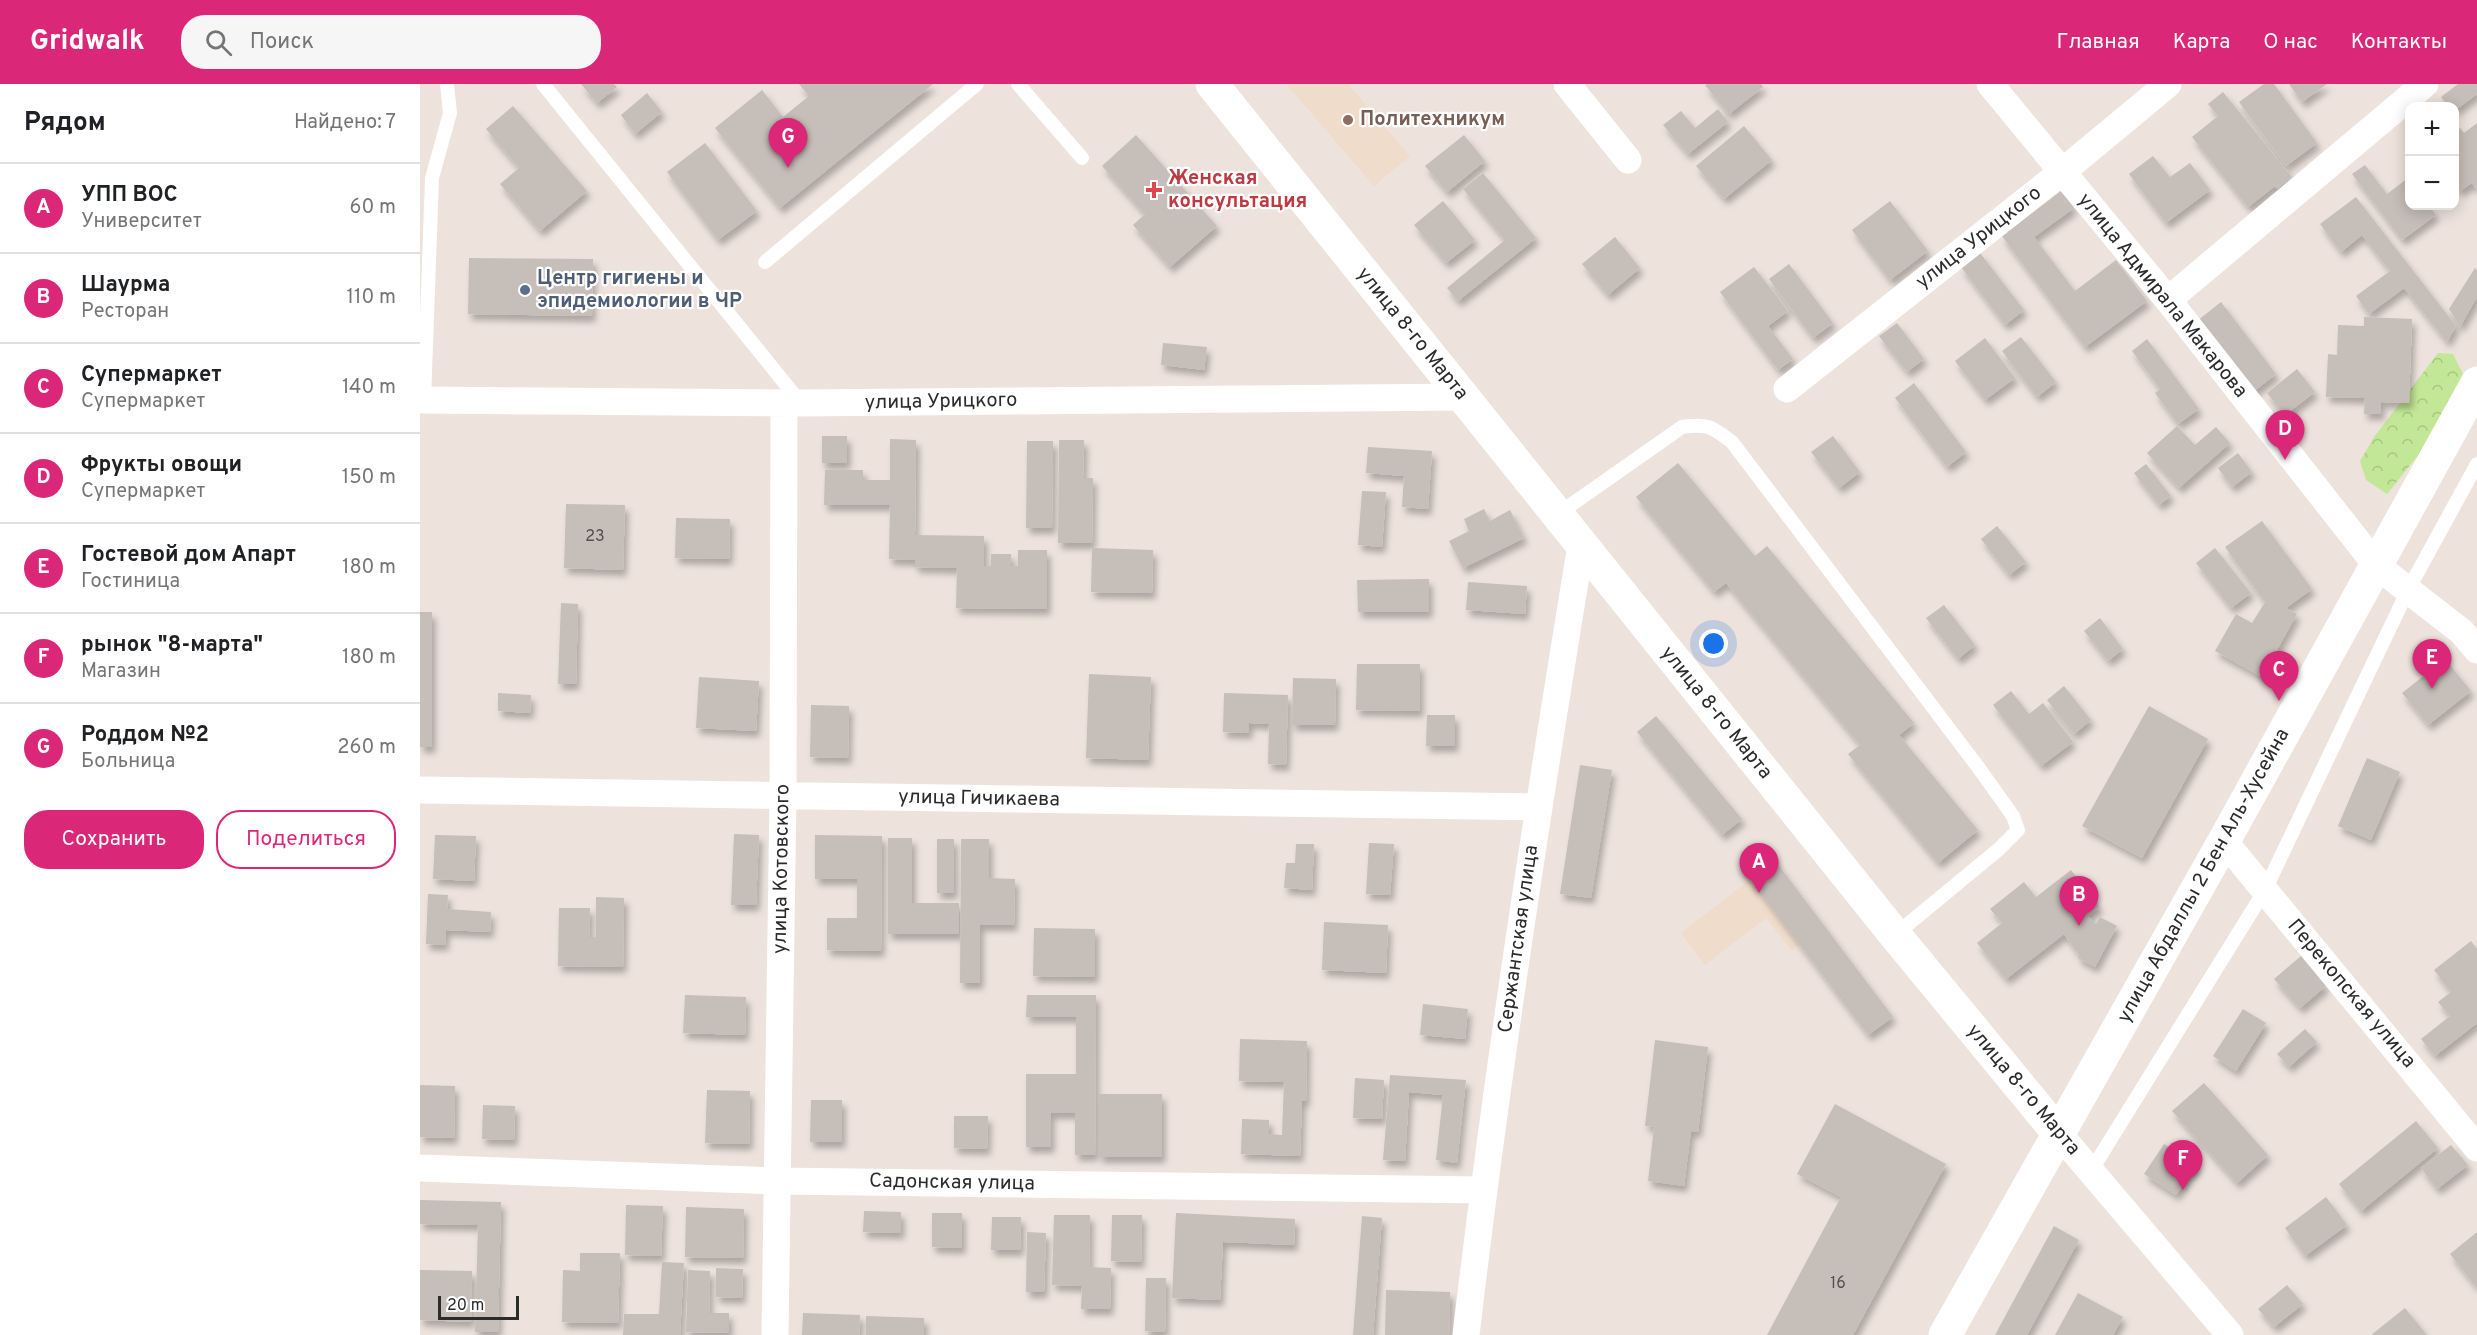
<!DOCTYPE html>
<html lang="ru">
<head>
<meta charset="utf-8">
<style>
	:root { --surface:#fff; --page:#f6f6f6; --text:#202124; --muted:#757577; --line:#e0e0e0; --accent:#db2777 }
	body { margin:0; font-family:Overpass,sans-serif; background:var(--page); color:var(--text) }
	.controls { position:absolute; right:18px; top:18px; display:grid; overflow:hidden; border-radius:12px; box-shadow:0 3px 15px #0003 }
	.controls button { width:54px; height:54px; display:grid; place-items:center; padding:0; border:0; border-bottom:2px solid var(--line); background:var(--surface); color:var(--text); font:30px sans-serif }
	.scale { position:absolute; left:18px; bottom:15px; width:81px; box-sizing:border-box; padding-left:6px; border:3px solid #2b2b2b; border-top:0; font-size:16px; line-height:21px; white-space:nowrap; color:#2b2b2b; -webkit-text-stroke:4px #fff; paint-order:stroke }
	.you { position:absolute; left:1294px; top:560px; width:21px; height:21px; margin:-15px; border:4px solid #fff; border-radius:50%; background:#1a73e8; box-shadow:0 0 0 9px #1a73e833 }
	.badge { display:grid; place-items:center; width:39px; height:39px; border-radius:50%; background:var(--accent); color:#fff; font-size:20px; font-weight:700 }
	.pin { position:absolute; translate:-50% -50px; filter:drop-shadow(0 2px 3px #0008) }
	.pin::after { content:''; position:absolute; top:32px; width:21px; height:18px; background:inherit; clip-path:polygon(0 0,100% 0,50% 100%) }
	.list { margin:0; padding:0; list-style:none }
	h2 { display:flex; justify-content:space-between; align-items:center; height:78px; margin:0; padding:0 24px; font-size:26px }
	h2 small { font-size:20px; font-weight:400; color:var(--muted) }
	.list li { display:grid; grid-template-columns:39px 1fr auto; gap:18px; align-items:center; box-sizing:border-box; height:90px; padding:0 24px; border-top:2px solid var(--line) }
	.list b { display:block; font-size:22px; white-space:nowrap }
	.list p { margin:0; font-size:20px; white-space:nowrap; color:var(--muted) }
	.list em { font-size:20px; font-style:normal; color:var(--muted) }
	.actions { display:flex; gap:12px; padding:18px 24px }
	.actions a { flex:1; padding:14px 0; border:2px solid var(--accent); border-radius:24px; text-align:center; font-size:21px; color:var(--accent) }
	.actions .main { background:var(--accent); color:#fff }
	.icon { flex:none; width:33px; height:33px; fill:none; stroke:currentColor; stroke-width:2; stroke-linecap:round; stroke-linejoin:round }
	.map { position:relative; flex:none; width:2057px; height:1251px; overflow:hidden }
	header { display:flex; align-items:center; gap:36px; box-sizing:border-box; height:84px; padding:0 30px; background:var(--accent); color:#fff }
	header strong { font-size:28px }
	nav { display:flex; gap:33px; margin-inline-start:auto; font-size:21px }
	.search { width:420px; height:54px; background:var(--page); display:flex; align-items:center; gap:15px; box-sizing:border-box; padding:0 21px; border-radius:24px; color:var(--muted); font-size:22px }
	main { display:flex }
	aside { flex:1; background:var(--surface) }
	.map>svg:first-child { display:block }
</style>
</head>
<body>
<header>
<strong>Gridwalk</strong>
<div class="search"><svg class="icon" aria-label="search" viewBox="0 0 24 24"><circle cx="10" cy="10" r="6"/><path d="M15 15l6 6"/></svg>Поиск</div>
<nav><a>Главная</a><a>Карта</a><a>О нас</a><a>Контакты</a></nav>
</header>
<main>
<aside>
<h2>Рядом<small>Найдено: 7</small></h2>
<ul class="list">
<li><span class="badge">A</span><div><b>УПП ВОС</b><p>Университет</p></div><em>60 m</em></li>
<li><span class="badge">B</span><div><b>Шаурма</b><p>Ресторан</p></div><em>110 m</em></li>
<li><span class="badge">C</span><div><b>Супермаркет</b><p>Супермаркет</p></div><em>140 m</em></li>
<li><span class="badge">D</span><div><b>Фрукты овощи</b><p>Супермаркет</p></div><em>150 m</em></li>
<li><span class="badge">E</span><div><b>Гостевой дом Апарт</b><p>Гостиница</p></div><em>180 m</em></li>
<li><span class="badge">F</span><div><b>рынок &quot;8-марта&quot;</b><p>Магазин</p></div><em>180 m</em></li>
<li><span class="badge">G</span><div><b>Роддом №2</b><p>Больница</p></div><em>260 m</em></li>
</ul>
<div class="actions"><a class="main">Сохранить</a><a>Поделиться</a></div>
</aside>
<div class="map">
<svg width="2057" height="1251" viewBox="0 0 2057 1251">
	<defs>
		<pattern id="forest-crowns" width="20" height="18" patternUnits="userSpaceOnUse" patternTransform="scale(1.5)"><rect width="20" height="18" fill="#c2e796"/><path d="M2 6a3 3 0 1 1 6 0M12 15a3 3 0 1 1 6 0" fill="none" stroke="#a7c681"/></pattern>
		<filter id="shadow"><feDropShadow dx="3.5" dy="6" stdDeviation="3" flood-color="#0004"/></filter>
	</defs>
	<rect width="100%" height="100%" fill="#ede2dc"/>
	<!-- education -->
	<path fill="#f0dccb" d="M 866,0 L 928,0 L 990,72 L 954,102 Z
		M 1345,784 L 1396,848 L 1372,867 L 1346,834 L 1285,881 L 1261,849 Z"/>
	<!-- forest -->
	<path fill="url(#forest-crowns)" d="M 2018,269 L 2033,270 L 2044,292 L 2016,349 L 1967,410 L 1946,396 L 1940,377 L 1954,353 Z"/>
	<!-- building -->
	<path fill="#c6beb8" filter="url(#shadow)" d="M 161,0 L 194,0 L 197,3 L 177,19 Z
		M 379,0 L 513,0 L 360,124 L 295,44 L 342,6 L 363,33 L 389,12 Z
		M 1287,0 L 1341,0 L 1343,3 L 1309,30 L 1285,1 Z
		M 1844,0 L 1854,0 L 1897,59 L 1866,82 L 1819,18 Z
		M 1869,0 L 1907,0 L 1882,18 Z
		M 2038,0 L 2057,0 L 2057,10 L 2034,27 L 2034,22 L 2028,22 L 2021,13 Z
		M 1803,8 L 1872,93 L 1857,105 L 1855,102 L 1828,123 L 1772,53 L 1798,32 L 1788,20 Z
		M 227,9 L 242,28 L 215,50 L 201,31 Z
		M 93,22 L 167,107 L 120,147 L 80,100 L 99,84 L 66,45 Z
		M 1298,25 L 1308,38 L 1268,70 L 1243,41 L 1261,27 L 1275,44 Z
		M 2057,39 L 2057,106 L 2052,99 L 2040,107 L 2034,100 L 2034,47 L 2040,44 L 2044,49 Z
		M 1324,42 L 1352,76 L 1304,115 L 1276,82 Z
		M 716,51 L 797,142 L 750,183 L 713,141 L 725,130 L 682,82 Z
		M 1044,51 L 1065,77 L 1027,108 L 1005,82 Z
		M 285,59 L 337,127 L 298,156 L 247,88 Z
		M 1733,72 L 1750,93 L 1770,79 L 1790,106 L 1746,139 L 1709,90 Z
		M 1945,81 L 1967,110 L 1988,94 L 1990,122 L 2009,122 L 2016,131 L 1982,156 L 1932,90 Z
		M 1063,89 L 1116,154 L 1038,217 L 1027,204 L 1085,156 L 1043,105 Z
		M 1641,107 L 1654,124 L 1614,153 L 1655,207 L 1696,176 L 1727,217 L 1665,263 L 1582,152 Z
		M 1936,113 L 2036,242 L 2027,258 L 1984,204 L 1949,230 L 1936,212 L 1970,187 L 1942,151 L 1921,168 L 1900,140 Z
		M 1023,117 L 1055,156 L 1026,179 L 994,141 Z
		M 1470,117 L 1508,167 L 1470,196 L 1432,146 Z
		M 1195,153 L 1220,184 L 1188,211 L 1162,180 Z
		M 1560,169 L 1604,226 L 1585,241 L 1541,183 Z
		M 49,174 L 173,175 L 172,232 L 48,230 Z
		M 1369,180 L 1413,239 L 1393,254 L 1349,195 Z
		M 1334,183 L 1368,227 L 1348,242 L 1373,275 L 1358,286 L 1300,208 Z
		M 2055,184 L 2057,186 L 2057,213 L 2040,243 L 2029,225 Z
		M 1801,218 L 1856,290 L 1833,308 L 1777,237 Z
		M 1944,233 L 1992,235 L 1989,319 L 1961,318 L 1961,330 L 1944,330 L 1945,314 L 1906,313 L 1908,270 L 1917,271 L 1918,241 L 1944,242 Z
		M 1477,239 L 1504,275 L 1487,288 L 1459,252 Z
		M 1601,253 L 1636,298 L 1617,313 L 1582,267 Z
		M 1565,254 L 1595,294 L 1565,316 L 1535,277 Z
		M 1727,255 L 1779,325 L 1758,340 L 1735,309 L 1740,305 L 1712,267 Z
		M 743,259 L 787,263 L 784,286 L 741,281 Z
		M 1877,285 L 1895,308 L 1865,331 L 1847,309 Z
		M 1494,299 L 1546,368 L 1527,383 L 1475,314 Z
		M 1757,342 L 1775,361 L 1796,343 L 1810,359 L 1759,404 L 1727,369 Z
		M 402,352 L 427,352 L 427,379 L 402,379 Z
		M 1413,352 L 1440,388 L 1419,404 L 1391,368 Z
		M 470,355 L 496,356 L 495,451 L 564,452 L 564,482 L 571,482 L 571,470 L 591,470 L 591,482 L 598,482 L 598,466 L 627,466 L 627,525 L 536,524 L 537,484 L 495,483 L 495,476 L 469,475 L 470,421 L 404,421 L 405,386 L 443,386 L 443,396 L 470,396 Z
		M 639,356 L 664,356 L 663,394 L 673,394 L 672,459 L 638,459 Z
		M 607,357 L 633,357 L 632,444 L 606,444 Z
		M 948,363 L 1012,367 L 1008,425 L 982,423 L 984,392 L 946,389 Z
		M 1818,369 L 1832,388 L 1812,403 L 1798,384 Z
		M 1258,379 L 1335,472 L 1347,462 L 1494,639 L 1479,651 L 1558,746 L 1518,779 L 1428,670 L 1440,661 L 1306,499 L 1294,508 L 1216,413 Z
		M 1726,380 L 1751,412 L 1739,421 L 1714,389 Z
		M 942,407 L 966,408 L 962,463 L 938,461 Z
		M 146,420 L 205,421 L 203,486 L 144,484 Z
		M 1064,425 L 1070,437 L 1090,426 L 1104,454 L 1043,484 L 1029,457 L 1049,447 L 1044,435 Z
		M 256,434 L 310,435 L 309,475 L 255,474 Z
		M 1842,437 L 1892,505 L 1866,524 L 1877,530 L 1842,593 L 1795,567 L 1816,530 L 1832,539 L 1845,518 L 1805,463 Z
		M 1577,442 L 1606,478 L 1589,491 L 1561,455 Z
		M 672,464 L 733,466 L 732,509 L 671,508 Z
		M 1795,464 L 1831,509 L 1811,524 L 1776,479 Z
		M 1009,495 L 1009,528 L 938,528 L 937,496 Z
		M 1048,498 L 1107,502 L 1105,530 L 1046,526 Z
		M 141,519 L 158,520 L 156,600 L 138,600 Z
		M 1524,521 L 1555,561 L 1538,575 L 1506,534 Z
		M 0,528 L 12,528 L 12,663 L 0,663 Z
		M 1680,534 L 1703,565 L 1688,577 L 1664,547 Z
		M 2025,575 L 2051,607 L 2008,641 L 1982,609 Z
		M 937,580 L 1000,580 L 1000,627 L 936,626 Z
		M 669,590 L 731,593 L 728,676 L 666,674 Z
		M 279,593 L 339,597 L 336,647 L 276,644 Z
		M 873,594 L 916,595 L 915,641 L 872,641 Z
		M 1644,602 L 1671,636 L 1654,650 L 1627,616 Z
		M 1591,607 L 1609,630 L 1623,619 L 1653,658 L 1621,682 L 1573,621 Z
		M 78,609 L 111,611 L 110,629 L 78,627 Z
		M 804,609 L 868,611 L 866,681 L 848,680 L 849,640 L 829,639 L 829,649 L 803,648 Z
		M 391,621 L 429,622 L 428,674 L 390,673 Z
		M 1729,622 L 1788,655 L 1722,774 L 1662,742 Z
		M 1007,631 L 1035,631 L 1035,662 L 1006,662 Z
		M 1236,632 L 1322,735 L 1302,751 L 1217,648 Z
		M 1947,674 L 1980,688 L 1951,756 L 1918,742 Z
		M 1160,681 L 1192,686 L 1171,814 L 1140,810 Z
		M 314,750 L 339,751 L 336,821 L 311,821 Z
		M 15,751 L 56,752 L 54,797 L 13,795 Z
		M 395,751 L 462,752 L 461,867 L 407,866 L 407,834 L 437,834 L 437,795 L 395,795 Z
		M 468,754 L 492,754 L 492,819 L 539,819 L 539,850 L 468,850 Z
		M 517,755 L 534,755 L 534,809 L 517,809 Z
		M 541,755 L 569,755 L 569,794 L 595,795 L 594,841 L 560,841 L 560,899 L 540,899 Z
		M 949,759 L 974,760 L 970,811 L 946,810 Z
		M 876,760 L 894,760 L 892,806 L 864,804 L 866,779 L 875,779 Z
		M 1345,763 L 1473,933 L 1448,951 L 1320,782 Z
		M 1651,786 L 1680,823 L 1668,832 L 1676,840 L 1680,833 L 1697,842 L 1675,883 L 1658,874 L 1659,871 L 1644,850 L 1586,895 L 1557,859 L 1582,839 L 1570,825 L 1604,798 L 1616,813 Z
		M 8,810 L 28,811 L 27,825 L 71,828 L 70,848 L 26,846 L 25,861 L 6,860 Z
		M 176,813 L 204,814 L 203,883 L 138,882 L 139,824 L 170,824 L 169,853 L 176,853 Z
		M 904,838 L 968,841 L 966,889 L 902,886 Z
		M 614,844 L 675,845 L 675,893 L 613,892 Z
		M 2051,857 L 2057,865 L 2057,939 L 2015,972 L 2001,955 L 2030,932 L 2018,918 L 2031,908 L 2014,886 Z
		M 1881,872 L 1906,902 L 1880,924 L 1854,895 Z
		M 265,911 L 326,913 L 325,951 L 263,949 Z
		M 607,911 L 676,911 L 675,1071 L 655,1071 L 655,1029 L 631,1029 L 631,1063 L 606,1063 L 606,990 L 656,990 L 656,933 L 606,933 Z
		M 1003,920 L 1048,925 L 1045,955 L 1000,951 Z
		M 1823,925 L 1846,939 L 1816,987 L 1793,972 Z
		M 1885,945 L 1897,958 L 1869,983 L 1857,970 Z
		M 820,955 L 887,957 L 886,1017 L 882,1017 L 880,1072 L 821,1070 L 822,1035 L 849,1036 L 849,1050 L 862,1051 L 864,998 L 819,997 Z
		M 1235,956 L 1288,963 L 1278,1048 L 1271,1047 L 1264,1102 L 1228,1097 L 1234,1043 L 1225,1042 Z
		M 970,991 L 1046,996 L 1037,1079 L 1016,1076 L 1023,1011 L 989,1008 L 985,1077 L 963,1076 Z
		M 935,994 L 964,996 L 962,1035 L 933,1034 Z
		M 1784,999 L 1848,1071 L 1817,1099 L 1752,1027 Z
		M 0,1001 L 35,1002 L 34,1054 L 0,1053 Z
		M 287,1006 L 330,1007 L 329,1060 L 285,1059 Z
		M 679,1010 L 742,1010 L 742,1073 L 679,1073 Z
		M 391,1016 L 422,1016 L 422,1058 L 390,1058 Z
		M 1415,1020 L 1526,1080 L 1433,1251 L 1347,1251 L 1421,1113 L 1377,1090 Z
		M 63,1021 L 95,1022 L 94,1056 L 62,1055 Z
		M 534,1032 L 568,1032 L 567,1065 L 534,1064 Z
		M 1996,1037 L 2018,1064 L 1941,1127 L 1919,1100 Z
		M 1744,1060 L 1777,1081 L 1756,1111 L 1724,1090 Z
		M 2031,1061 L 2048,1081 L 2017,1105 L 2001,1084 Z
		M 1906,1113 L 1927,1141 L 1885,1172 L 1865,1144 Z
		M 0,1116 L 81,1118 L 78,1248 L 55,1248 L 58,1141 L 0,1140 Z
		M 206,1121 L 243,1122 L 241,1172 L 205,1171 Z
		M 266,1123 L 324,1125 L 323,1174 L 265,1173 Z
		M 444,1127 L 481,1128 L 481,1149 L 443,1148 Z
		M 512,1129 L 542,1129 L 542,1164 L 512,1163 Z
		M 756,1129 L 875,1135 L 874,1161 L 803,1158 L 800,1216 L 752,1214 Z
		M 634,1131 L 670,1131 L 669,1183 L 691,1184 L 690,1225 L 661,1225 L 662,1202 L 632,1201 Z
		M 692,1131 L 722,1131 L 721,1178 L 691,1177 Z
		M 942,1132 L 962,1134 L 953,1251 L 933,1251 Z
		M 572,1133 L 601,1133 L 600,1166 L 571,1166 Z
		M 1634,1142 L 1659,1156 L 1607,1251 L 1575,1251 Z
		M 607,1148 L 626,1149 L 624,1208 L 606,1208 Z
		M 2057,1148 L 2057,1204 L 2030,1170 Z
		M 160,1169 L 200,1169 L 198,1239 L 142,1238 L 143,1186 L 160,1187 Z
		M 242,1178 L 264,1179 L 260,1251 L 203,1251 L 204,1230 L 239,1230 Z
		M 296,1184 L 323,1185 L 322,1214 L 296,1213 Z
		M 0,1186 L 52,1187 L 51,1238 L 0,1236 Z
		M 268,1186 L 290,1187 L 289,1229 L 309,1229 L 309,1249 L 266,1248 Z
		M 726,1194 L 746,1194 L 745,1248 L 725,1247 Z
		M 1867,1201 L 1883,1220 L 1854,1243 L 1838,1225 Z
		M 966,1206 L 1030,1208 L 1029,1251 L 965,1251 Z
		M 1658,1209 L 1703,1233 L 1693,1251 L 1635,1251 Z
		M 1985,1224 L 2007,1251 L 1951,1251 Z
		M 383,1229 L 440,1231 L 439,1251 L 382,1251 Z
		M 446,1232 L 504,1234 L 504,1251 L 446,1251 Z"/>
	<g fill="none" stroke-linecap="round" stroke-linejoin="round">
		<!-- service -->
		<path stroke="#fff" stroke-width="14" d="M 123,0 L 380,318
			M 598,0 L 662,74
			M 345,178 L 557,0
			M 4,316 L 12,94 L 30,29 L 27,0
			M 1138,430 L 1262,343 C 1288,339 1292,343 1312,358 L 1558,683 L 1593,732 L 1598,746 L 1579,765 L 1475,851
			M 1671,1087 L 1845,806 L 1988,506 L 2057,380"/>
		<!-- minor -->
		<path stroke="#fff" stroke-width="27" d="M 1147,0 L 1208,76
			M 1570,0 L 1748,216 L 1957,482 L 2042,548 L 2057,566
			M 1748,216 L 2005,0
			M 1367,305 L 1642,88 L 1748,0
			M 0,316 L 381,319 L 1043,313
			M 0,706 L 1118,723
			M 1804,757 L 2057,1064
			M 1640,1051 L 1810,1251
			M 0,1084 L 357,1097 L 1063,1106
			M 355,1251 L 363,712 L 364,319
			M 1046,1251 C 1077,987 1118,723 1161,461"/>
		<!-- tertiary -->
		<path stroke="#fff" stroke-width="33" d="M 792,0 L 1475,851 L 1640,1051"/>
		<!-- secondary -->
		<path stroke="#fff" stroke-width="33" d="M 1525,1251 L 1804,757 L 2057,299"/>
	</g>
	<!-- markers -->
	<circle fill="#8d6e63" stroke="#fff" stroke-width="2" cx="928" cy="36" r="6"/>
	<path fill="#e0444e" stroke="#fff" stroke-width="2" d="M731 97h6v6h6v6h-6v6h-6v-6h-6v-6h6z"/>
	<circle fill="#5c6f8a" stroke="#fff" stroke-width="2" cx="105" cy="206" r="6"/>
	<g text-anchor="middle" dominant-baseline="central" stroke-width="4.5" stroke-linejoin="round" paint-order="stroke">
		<!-- number labels -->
		<g font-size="16" fill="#52504e">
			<text x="175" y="453">23</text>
			<text x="1418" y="1200">16</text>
		</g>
		<!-- education labels -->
		<g font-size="20" font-weight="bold" fill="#785e54" stroke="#fff" text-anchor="start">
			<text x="940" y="36">Политехникум</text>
		</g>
		<!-- health labels -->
		<g font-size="20" font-weight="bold" fill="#be3a42" stroke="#fff" text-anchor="start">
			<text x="748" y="95">Женская<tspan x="748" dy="23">консультация</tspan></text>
		</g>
		<!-- street labels -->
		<g font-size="20" fill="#2b2b2b" stroke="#fff">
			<text transform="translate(1559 154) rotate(-38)">улица Урицкого</text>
			<text transform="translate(1742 212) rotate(51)">улица Адмирала Макарова</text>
			<text transform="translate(992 250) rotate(51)">улица 8-го Марта</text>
			<text transform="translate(521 318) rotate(-1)">улица Урицкого</text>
			<text transform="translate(1296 629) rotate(51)">улица 8-го Марта</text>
			<text transform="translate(559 715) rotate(1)">улица Гичикаева</text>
			<text transform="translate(362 785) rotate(-89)">улица Котовского</text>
			<text transform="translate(1784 792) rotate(-61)">улица Абдаллы 2 Бен Аль-Хусейна</text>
			<text transform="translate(1099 855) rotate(-82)">Сержантская улица</text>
			<text transform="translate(1931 910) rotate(50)">Перекопская улица</text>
			<text transform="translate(1603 1006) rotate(50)">улица 8-го Марта</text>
			<text transform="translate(532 1099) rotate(1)">Садонская улица</text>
		</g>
		<!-- service labels -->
		<g font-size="20" font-weight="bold" fill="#4e5e75" stroke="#fff" text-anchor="start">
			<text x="117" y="195">Центр гигиены и<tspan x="117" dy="23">эпидемиологии в ЧР</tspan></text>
		</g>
	</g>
</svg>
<div class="controls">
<button>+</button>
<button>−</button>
</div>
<div class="scale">20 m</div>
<div class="you"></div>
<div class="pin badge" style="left:1339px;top:809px">A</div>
<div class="pin badge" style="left:1659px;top:842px">B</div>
<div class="pin badge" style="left:1859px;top:617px">C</div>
<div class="pin badge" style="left:1865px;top:376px">D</div>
<div class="pin badge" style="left:2012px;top:605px">E</div>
<div class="pin badge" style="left:1763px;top:1106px">F</div>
<div class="pin badge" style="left:368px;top:84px">G</div>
</div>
</main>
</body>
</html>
